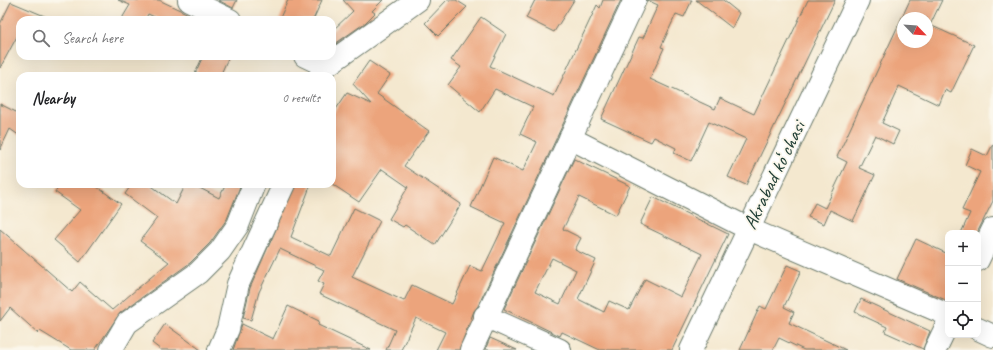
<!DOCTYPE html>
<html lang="en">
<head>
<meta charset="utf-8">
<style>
	:root { --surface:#fff; --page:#f6f6f6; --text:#202124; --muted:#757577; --line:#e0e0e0 }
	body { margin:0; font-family:Caveat,sans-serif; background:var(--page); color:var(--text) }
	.controls { position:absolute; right:12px; bottom:12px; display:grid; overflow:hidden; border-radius:8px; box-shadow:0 4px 16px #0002 }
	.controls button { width:36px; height:36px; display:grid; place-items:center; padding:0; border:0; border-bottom:1px solid var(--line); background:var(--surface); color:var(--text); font:20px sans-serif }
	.compass { position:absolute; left:897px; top:12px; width:36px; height:36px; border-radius:50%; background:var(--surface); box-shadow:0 4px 16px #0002; rotate:115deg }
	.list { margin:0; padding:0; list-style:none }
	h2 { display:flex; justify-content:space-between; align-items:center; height:52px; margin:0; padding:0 16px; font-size:17px }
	h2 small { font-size:13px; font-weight:400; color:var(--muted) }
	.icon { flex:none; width:22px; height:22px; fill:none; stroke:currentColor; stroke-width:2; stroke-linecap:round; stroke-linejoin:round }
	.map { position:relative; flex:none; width:993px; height:350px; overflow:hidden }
	.search { position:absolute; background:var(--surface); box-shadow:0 4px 16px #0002; left:16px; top:16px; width:320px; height:44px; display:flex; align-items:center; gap:10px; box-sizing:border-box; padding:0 14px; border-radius:12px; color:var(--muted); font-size:15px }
	.panel { position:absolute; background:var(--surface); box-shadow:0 4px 16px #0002; left:16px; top:72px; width:320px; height:116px; border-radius:12px }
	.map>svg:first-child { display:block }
</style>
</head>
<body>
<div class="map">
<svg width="993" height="350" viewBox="0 0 993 350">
	<rect width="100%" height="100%" fill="#fbf7ec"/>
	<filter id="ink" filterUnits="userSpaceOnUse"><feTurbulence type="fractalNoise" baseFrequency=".025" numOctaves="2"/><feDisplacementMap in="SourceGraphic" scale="8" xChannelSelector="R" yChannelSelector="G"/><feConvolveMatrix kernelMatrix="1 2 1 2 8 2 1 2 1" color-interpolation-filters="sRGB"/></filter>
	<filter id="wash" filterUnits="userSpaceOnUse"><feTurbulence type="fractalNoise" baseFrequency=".012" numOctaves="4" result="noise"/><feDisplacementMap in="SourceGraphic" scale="16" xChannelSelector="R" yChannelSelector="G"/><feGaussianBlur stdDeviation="0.9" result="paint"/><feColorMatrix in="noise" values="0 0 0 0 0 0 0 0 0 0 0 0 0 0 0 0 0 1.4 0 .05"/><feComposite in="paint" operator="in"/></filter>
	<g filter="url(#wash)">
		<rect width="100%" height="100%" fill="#f4e8cf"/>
		<g id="blocks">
			<!-- building -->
			<path fill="#eca47c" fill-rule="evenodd" d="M 118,0 L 159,0 L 201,20 L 161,20 L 148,14 L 145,20 L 121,20 L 130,5 Z
				M 218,0 L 237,0 L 233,8 Z
				M 288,0 L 322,0 L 313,20 L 279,20 Z
				M 343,0 L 383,0 L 372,11 L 375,13 L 365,23 L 332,46 L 332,31 L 353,11 Z
				M 447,0 L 456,0 L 467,7 L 438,36 L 425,23 Z
				M 535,0 L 574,0 L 554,32 L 526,18 Z
				M 603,0 L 621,0 L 478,306 L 474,311 L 459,350 L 436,350 L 445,332 L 416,318 L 401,350 L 386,350 L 395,330 L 319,294 L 324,284 L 318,281 L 324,270 L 280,249 L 259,292 L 251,320 L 243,318 L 250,288 L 296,184 L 311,184 L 291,237 L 331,256 L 354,208 L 380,221 L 352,277 L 404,301 L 412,285 L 452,304 L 470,266 L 482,271 L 505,223 L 471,207 L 493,157 L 523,171 L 537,142 L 520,134 L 533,107 L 495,89 L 480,112 L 448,85 L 461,67 L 451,60 L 481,17 L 506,34 L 490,66 L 554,96 L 597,5 L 600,8 Z
				M 647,0 L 692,0 L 684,17 L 676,14 L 661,47 L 664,48 L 650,79 L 715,109 L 720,98 L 754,114 L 808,0 L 835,0 L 746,185 L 728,177 L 746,139 L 709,122 L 691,161 L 674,153 L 676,148 L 654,137 L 651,142 L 601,119 L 639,37 L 643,38 L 658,5 Z
				M 696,0 L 723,0 L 739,13 L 732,28 Z
				M 910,0 L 942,0 L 930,25 L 974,45 L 951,93 L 945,90 L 939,105 L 899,86 L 882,123 L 899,131 L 893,144 L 875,135 L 859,168 L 875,175 L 853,221 L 830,210 L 824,224 L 808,217 L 815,203 L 825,208 L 847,162 L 837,157 ZM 903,18 L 927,18 L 927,42 L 903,42 Z
				M 11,2 L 54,20 L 20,20 L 20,31 L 0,68 L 0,24 Z
				M 203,56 L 229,56 L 220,76 L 194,76 Z
				M 369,61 L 390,75 L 377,94 L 429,131 L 404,166 L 461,204 L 435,245 L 405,225 L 403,227 L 389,219 L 408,187 L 382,169 L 359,202 L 332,184 L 332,115 L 347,93 L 371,104 L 353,84 Z
				M 0,104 L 20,114 L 20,136 L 10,129 L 0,150 Z
				M 993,144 L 993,201 L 977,233 L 961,233 L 970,213 L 962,210 L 980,172 L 965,165 L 972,149 L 987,156 Z
				M 574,159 L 630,186 L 616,215 L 579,197 L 563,229 L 581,238 L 575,250 L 596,260 L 578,299 L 604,312 L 609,301 L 629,310 L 645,279 L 681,297 L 702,254 L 640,224 L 653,197 L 728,234 L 672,350 L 600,350 L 562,332 L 560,336 L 504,309 ZM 552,258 L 576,270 L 560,304 L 535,292 Z
				M 60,184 L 93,184 L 121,204 L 80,262 L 54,240 L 80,210 L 55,192 Z
				M 132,184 L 149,184 L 176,204 L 186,184 L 192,184 L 219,198 L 226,184 L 241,184 L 227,219 L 210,243 L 190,263 L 120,313 L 95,350 L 71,350 L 40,331 L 38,333 L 10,308 L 0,321 L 0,229 L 72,292 L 80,282 L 112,310 L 169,262 L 140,241 L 157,218 L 125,194 Z
				M 916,239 L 948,254 L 948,301 L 897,279 Z
				M 787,265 L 801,271 L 784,307 L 794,312 L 789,323 L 846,350 L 804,350 L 779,338 L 773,350 L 740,350 L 760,306 L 766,309 Z
				M 861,299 L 930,331 L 923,349 L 885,332 L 887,327 L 855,312 Z
				M 288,306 L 319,321 L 318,325 L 371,350 L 233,350 L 242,324 L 273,339 Z
				M 165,324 L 201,350 L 161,350 L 152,343 Z
				M 490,338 L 517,350 L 485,350 Z"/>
		</g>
	</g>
	<g filter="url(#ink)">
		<use href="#blocks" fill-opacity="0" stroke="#6a796a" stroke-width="1"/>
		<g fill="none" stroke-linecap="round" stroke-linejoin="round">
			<defs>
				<path id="minor" d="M 189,0 L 230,20
					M 305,56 L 326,66
					M 320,76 L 326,66 L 418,0
					M 570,138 L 749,229 L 948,315
					M 978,260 L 993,229
					M 485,316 L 560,350
					M 978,329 L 993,336
					M 111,350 L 127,323 L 198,273 L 220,251 L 238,225 L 254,184
					M 219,350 L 228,329 L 238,284 L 284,184
					M 471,350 L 635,0
					M 691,350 L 858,0
					M 935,350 L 948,323"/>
			</defs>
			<!-- minor casing -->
			<use href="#minor" stroke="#6a796a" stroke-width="24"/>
			<!-- minor -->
			<use href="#minor" stroke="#fff" stroke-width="22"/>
		</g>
	</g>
	<g text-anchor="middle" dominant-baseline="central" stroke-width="3.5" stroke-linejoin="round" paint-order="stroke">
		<!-- street labels -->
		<g font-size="20" fill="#1f3d34" stroke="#fbf7ec">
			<text transform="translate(774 175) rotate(-64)">Akrabad koʻchasi</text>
		</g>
	</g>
</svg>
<div class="controls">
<button>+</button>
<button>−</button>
<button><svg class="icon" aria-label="locate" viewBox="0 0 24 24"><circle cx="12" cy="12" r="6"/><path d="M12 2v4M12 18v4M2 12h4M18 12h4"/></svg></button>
</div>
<svg class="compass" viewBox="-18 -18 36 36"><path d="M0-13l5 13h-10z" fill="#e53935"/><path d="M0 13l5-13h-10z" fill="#757577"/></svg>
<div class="search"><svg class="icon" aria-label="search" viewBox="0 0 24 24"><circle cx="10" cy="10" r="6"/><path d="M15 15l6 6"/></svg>Search here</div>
<section class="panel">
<h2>Nearby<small>0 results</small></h2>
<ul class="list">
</ul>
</section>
</div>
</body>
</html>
